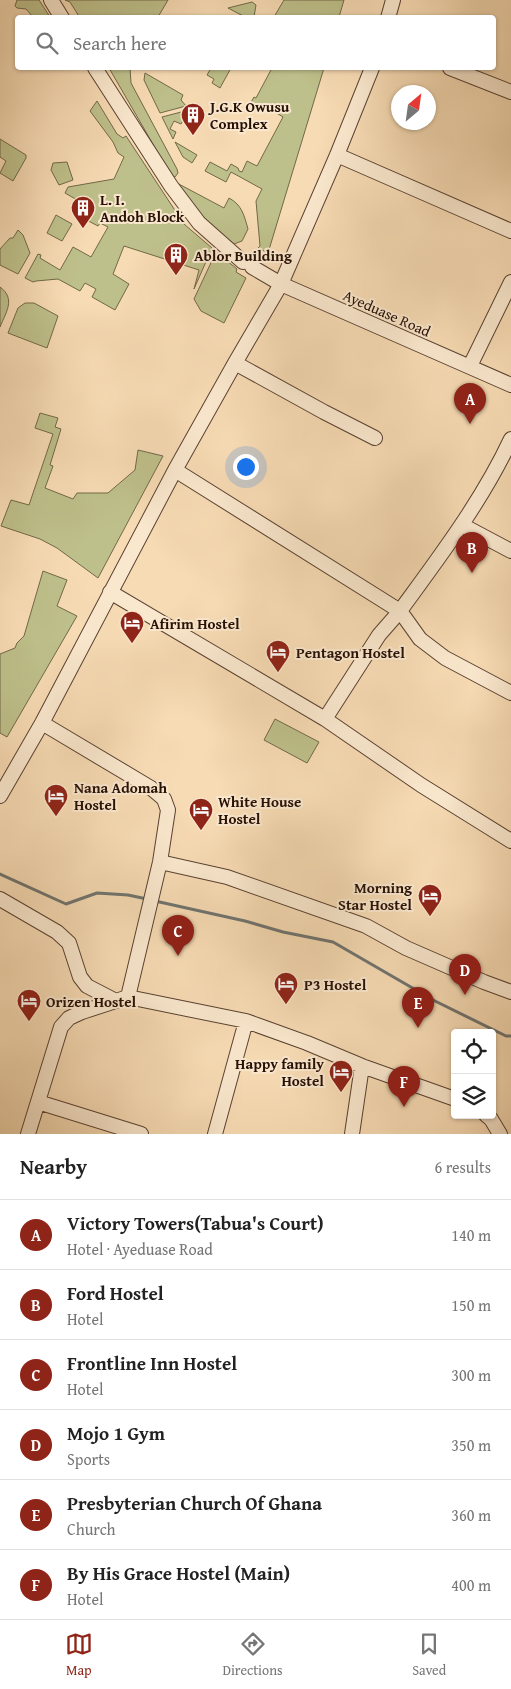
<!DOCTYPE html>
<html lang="en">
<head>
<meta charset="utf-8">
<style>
	:root { --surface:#fff; --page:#f6f6f6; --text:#222; --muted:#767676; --line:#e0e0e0; --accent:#8f2418 }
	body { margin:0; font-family:"Gentium Book Plus",serif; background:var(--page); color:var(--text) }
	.controls { position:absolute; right:15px; bottom:15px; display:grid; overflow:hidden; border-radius:5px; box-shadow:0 1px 4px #0004 }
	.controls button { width:45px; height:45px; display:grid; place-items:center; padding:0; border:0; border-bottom:1px solid var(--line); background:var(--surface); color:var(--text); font:25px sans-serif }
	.compass { position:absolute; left:391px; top:85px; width:45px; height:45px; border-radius:50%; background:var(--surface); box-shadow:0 1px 4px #0004; rotate:29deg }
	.you { position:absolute; left:245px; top:466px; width:18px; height:18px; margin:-12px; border:4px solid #fff; border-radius:50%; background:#1a73e8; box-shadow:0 0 0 8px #1a73e833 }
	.badge { display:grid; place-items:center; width:32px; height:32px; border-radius:50%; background:var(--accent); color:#fff; font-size:16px; font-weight:700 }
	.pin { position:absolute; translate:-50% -41px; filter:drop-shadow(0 1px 2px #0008) }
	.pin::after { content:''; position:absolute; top:26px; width:18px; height:15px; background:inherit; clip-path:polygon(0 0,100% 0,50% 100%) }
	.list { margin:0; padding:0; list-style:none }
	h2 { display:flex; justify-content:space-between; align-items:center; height:65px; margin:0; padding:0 20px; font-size:21px }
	h2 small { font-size:16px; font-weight:400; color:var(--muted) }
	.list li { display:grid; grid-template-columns:32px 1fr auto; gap:15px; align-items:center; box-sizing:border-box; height:70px; padding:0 20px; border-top:1px solid var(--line) }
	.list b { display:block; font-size:19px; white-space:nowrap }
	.list p { margin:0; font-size:16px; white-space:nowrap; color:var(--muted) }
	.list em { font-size:16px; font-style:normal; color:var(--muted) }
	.icon { flex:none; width:28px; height:28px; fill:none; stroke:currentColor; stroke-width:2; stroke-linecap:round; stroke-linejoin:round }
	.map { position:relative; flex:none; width:511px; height:1134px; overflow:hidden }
	.search { position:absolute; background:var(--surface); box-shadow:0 1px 4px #0004; left:15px; right:15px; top:15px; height:55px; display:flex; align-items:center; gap:12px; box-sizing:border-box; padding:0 18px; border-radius:5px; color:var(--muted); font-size:19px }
	.sheet { height:485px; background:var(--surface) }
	nav { display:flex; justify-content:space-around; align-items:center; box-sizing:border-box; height:70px; border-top:1px solid var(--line); background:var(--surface); font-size:14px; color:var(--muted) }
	nav a { display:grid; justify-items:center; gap:2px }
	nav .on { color:var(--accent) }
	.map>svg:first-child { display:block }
</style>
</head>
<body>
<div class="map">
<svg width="511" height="1134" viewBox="0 0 511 1134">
	<rect width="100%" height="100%" fill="#f7dbb4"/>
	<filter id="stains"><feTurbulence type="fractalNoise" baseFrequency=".004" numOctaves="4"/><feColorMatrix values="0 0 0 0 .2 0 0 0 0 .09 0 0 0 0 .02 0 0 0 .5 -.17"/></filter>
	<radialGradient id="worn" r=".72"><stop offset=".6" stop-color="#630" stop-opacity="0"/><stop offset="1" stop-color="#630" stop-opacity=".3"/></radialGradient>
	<!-- green -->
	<path fill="#bec08b" stroke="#726848" d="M 17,0 L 39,0 L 50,17 L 33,17 L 26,9 L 17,8 L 15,6 Z
		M 65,0 L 168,0 L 158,17 L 80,18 L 70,2 Z
		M 284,0 L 344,0 L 339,17 L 274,17 Z
		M 252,2 L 256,5 L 254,17 L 245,17 L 228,8 Z
		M 109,68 L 130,68 L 131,83 L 177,169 L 178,173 L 175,177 L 172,177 Z
		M 211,68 L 231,68 L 220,88 L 212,83 L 214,79 L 207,75 Z
		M 272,68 L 324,68 L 268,253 L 258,248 L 260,246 L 256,201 L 262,189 L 231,172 L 226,182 L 205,171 L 210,162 L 227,171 L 231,164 L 238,168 L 239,171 L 242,172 L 247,161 L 257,166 L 283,117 L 262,104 L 259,109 L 250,104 L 254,97 L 256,98 Z
		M 145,73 L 183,95 L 181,100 L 186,106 L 160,113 L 144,80 Z
		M 97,101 L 117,134 L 123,138 L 126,136 L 184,224 L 212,248 L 194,289 L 199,270 L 124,246 L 113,274 L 129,284 L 115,310 L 92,297 L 96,289 L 85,283 L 80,291 L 58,279 L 36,281 L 33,282 L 25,278 L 38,254 L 41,255 L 40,258 L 60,270 L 73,247 L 91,257 L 108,227 L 100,223 L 98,226 L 77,215 L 82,205 L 78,203 L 79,201 L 65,193 L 68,187 L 114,179 L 124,157 L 118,153 L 113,142 L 90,111 Z
		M 185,111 L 191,115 L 187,122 L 183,121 L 181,124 L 174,121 L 170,129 L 176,132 L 173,139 L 162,117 Z
		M 0,139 L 26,155 L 26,158 L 13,181 L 0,173 L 6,161 L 0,157 Z
		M 175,142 L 197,155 L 192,163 L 183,157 Z
		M 67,162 L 73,180 L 59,185 L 51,170 L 53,163 Z
		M 175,182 L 224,208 L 229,198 C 242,205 244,215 248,229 L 242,241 L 234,244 C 212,226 189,206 175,182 Z
		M 56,215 L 72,224 L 62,241 L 47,233 Z
		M 18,230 L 23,235 L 30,253 L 18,274 L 0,265 L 0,249 L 10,238 L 13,238 Z
		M 216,252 L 237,269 L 236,272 L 246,278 L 224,323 L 201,311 L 194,299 Z
		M 0,287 C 16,299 6,312 0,327 Z
		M 25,303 L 34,303 L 58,316 L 47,348 L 8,333 L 18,308 Z
		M 40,413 L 58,418 L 55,427 L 61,429 L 50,465 L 53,466 L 45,488 L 73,499 L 77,493 L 108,493 L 135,470 L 138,450 L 163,456 L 98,578 L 57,548 L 40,539 L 1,526 L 11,500 L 29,505 L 53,434 L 35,428 Z
		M 43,571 L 67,580 L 57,606 L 77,616 L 7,737 L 0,733 L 0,654 L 15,648 L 17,643 L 24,636 Z
		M 275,719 L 319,742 L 307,763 L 264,740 Z"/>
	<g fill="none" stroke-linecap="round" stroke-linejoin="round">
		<!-- stream -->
		<path stroke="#707470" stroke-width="3" d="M 0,874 L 66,904 L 97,893 L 128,895 L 147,899
			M 155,901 L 245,921 L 283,932 L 333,942 L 435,1001 L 506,1036 L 511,1036"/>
		<defs>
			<path id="minor" d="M 51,0 L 62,18
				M 388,18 L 393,0
				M 95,68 L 171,186 L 199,223 L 243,262
				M 450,68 L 511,92
				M 337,155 L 511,231
				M 252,267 L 281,284 L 511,385
				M 235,363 L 324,412 L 375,438
				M 470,366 L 511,282
				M 175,470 L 400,611 C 440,556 482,501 511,439
				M 462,525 L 511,551
				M 110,592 L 325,719 L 421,785 L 511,841
				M 325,719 L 379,635 L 400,611 L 420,639 L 445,658 L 511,693
				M 42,723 L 151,788 L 164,799 L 168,810 L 160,862 L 128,997
				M 0,796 L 42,723 L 175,470 L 235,363 L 281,284 L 337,155 L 372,68
				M 160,862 L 227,877 L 366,926 L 406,948 L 484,982 L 511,992
				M 0,899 L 57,932 L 69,943 L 80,977 L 87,986 L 116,1001
				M 38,1102 L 141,1134
				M 486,1115 L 491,1119 L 500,1134
				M 28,1134 L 61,1027 L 69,1018 L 82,1012 L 128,997 L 246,1021 L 307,1043 L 362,1066 L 455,1099
				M 215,1134 L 246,1021
				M 352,1134 L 362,1066"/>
		</defs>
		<!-- minor casing -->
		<use href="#minor" stroke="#5a4231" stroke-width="16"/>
		<!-- minor -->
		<use href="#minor" stroke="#fae8ce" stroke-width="14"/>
	</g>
	<!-- icons -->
	<defs>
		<symbol id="building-pin" viewBox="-11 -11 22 30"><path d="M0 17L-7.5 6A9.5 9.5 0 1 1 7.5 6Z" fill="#8f2418" stroke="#fae8ce"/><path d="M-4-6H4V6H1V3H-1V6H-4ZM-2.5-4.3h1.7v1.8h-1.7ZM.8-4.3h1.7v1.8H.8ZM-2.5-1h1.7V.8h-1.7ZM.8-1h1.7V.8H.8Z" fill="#fff"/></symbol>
		<symbol id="hotel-pin" viewBox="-11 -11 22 30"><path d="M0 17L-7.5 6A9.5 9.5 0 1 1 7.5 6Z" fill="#8f2418" stroke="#fae8ce"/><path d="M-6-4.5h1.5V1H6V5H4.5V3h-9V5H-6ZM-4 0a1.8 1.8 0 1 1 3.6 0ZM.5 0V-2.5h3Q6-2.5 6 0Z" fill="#fff"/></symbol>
	</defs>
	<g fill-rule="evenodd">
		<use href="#building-pin" x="179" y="101" width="28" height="38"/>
		<use href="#building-pin" x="69" y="194" width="28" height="38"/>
		<use href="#building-pin" x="162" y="241" width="28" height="38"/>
		<use href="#hotel-pin" x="118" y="609" width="28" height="38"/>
		<use href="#hotel-pin" x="264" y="638" width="28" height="38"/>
		<use href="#hotel-pin" x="42" y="782" width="28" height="38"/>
		<use href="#hotel-pin" x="187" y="796" width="28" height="38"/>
		<use href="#hotel-pin" x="416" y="882" width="28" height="38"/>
		<use href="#hotel-pin" x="272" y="970" width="28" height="38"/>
		<use href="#hotel-pin" x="15" y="987" width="28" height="38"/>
		<use href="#hotel-pin" x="327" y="1058" width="28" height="38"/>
	</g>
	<g text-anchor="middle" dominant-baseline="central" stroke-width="4" stroke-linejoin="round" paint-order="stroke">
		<!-- poi labels -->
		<g font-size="15" font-weight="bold" fill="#260f05" stroke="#fae8ce" text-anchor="start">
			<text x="210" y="106">J.G.K Owusu<tspan x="210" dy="17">Complex</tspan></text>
			<text x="100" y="199">L. I.<tspan x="100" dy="17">Andoh Block</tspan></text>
			<text x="194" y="255">Ablor Building</text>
			<text x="150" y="623">Afirim Hostel</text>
			<text x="296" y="652">Pentagon Hostel</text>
			<text x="74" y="787">Nana Adomah<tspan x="74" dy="17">Hostel</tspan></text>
			<text x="218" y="801">White House<tspan x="218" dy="17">Hostel</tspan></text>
			<text x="412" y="887" text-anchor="end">Morning<tspan x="412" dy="17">Star Hostel</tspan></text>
			<text x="304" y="984">P3 Hostel</text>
			<text x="46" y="1001">Orizen Hostel</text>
			<text x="324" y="1063" text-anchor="end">Happy family<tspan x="324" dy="17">Hostel</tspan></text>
		</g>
		<!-- street labels -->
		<g font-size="15" fill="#260f05" stroke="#fae8ce">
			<text transform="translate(387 313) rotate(24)">Ayeduase Road</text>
		</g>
	</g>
	<rect width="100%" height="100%" filter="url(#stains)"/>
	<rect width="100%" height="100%" fill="url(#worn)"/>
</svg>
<div class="controls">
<button><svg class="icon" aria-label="locate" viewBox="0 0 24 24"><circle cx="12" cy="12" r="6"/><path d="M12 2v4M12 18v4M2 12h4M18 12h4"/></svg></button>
<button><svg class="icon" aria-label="layers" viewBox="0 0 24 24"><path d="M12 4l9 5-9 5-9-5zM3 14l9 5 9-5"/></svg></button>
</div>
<svg class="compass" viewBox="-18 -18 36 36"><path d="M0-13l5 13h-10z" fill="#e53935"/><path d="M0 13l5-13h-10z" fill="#767676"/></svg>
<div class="you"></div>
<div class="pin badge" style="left:470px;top:424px">A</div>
<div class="pin badge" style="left:472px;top:573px">B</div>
<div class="pin badge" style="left:178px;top:956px">C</div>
<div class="pin badge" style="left:465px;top:995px">D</div>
<div class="pin badge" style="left:418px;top:1028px">E</div>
<div class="pin badge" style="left:404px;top:1107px">F</div>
<div class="search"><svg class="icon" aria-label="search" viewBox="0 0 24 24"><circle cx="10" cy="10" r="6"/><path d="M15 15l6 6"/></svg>Search here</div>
</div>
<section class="sheet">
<h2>Nearby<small>6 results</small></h2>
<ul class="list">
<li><span class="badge">A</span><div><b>Victory Towers(Tabua's Court)</b><p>Hotel · Ayeduase Road</p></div><em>140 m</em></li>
<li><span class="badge">B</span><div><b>Ford Hostel</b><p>Hotel</p></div><em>150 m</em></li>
<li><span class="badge">C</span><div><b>Frontline Inn Hostel</b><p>Hotel</p></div><em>300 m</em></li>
<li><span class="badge">D</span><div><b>Mojo 1 Gym</b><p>Sports</p></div><em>350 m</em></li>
<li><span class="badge">E</span><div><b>Presbyterian Church Of Ghana</b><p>Church</p></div><em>360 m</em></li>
<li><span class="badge">F</span><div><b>By His Grace Hostel (Main)</b><p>Hotel</p></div><em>400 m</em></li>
</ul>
</section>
<nav>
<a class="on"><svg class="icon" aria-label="map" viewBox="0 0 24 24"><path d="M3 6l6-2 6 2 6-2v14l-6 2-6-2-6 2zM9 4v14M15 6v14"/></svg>Map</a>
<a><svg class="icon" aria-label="directions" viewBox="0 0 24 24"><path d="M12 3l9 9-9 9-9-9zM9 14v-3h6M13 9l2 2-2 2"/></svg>Directions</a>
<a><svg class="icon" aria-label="saved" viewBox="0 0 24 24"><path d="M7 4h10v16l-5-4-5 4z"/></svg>Saved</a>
</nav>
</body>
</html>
